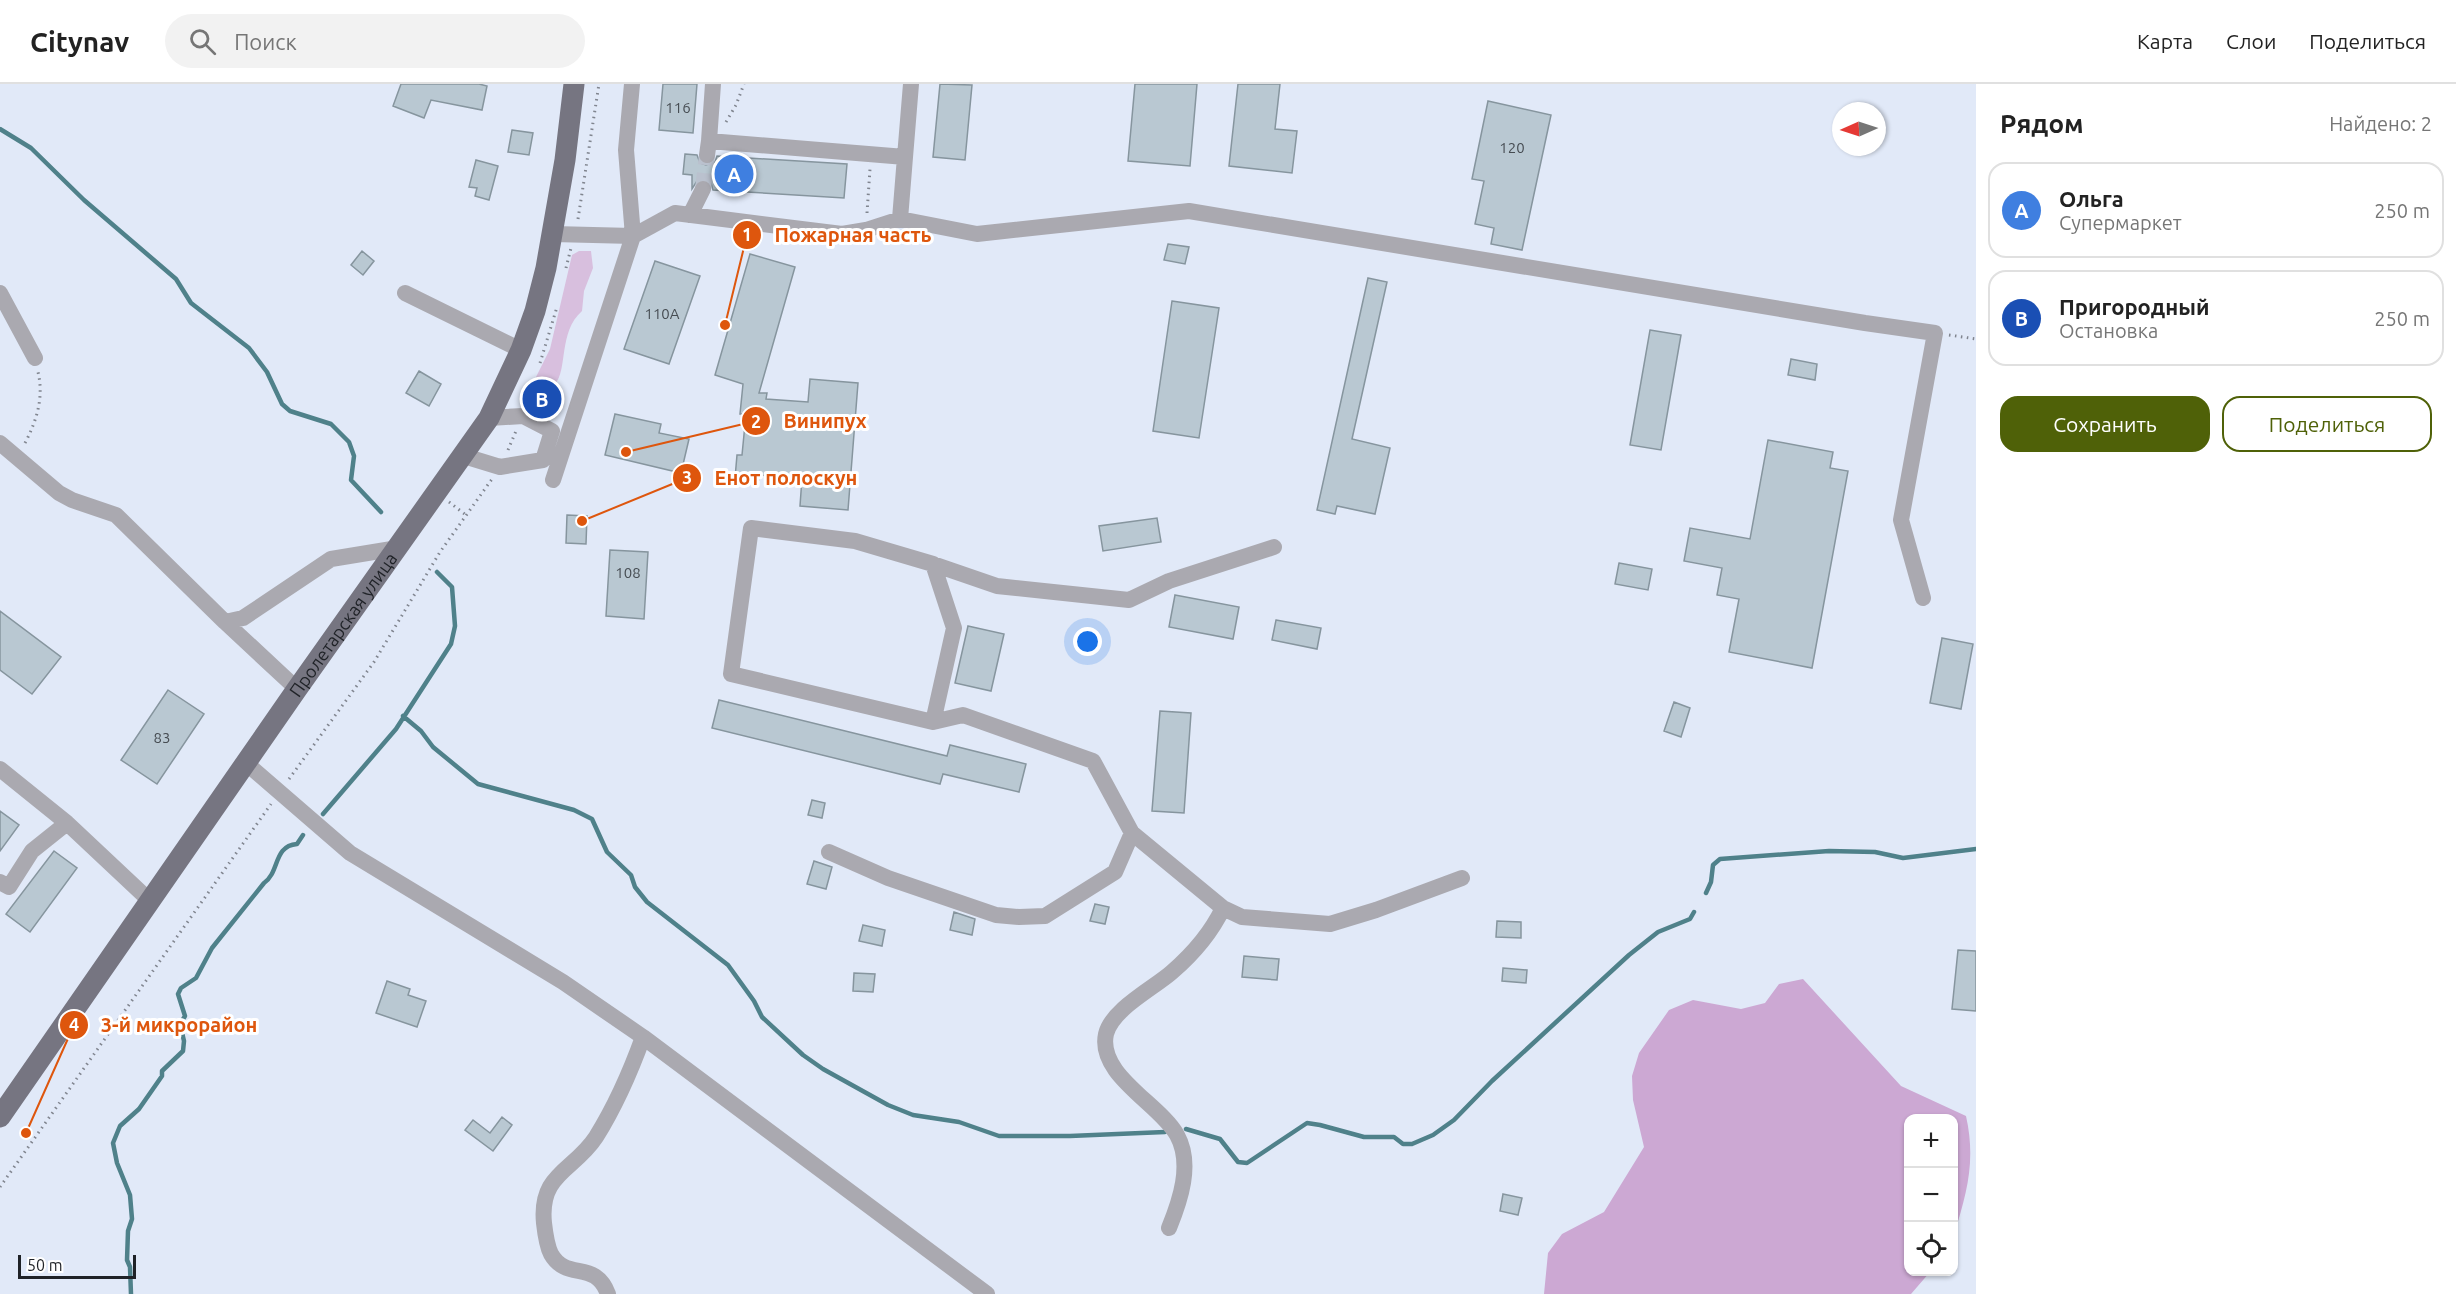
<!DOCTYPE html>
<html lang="ru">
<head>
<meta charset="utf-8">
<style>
	:root { --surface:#fff; --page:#f2f2f2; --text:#222; --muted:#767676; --line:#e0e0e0; --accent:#4f6108 }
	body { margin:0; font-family:Ubuntu,sans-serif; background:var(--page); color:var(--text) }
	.controls { position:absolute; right:18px; bottom:18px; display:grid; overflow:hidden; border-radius:12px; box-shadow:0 2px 4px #0004 }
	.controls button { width:54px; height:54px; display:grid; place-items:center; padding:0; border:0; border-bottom:2px solid var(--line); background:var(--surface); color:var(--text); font:30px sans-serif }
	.compass { position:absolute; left:1832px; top:18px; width:54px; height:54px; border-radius:50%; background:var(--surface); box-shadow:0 2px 4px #0004; rotate:267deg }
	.scale { position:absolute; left:18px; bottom:15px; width:118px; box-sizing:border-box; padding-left:6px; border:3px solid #1f2227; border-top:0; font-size:16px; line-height:21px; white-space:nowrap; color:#1f2227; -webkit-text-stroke:4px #fff; paint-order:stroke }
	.you { position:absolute; left:1088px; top:558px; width:21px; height:21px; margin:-15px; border:4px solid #fff; border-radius:50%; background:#1a73e8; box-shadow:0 0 0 9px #1a73e833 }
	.badge { display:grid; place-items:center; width:39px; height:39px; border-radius:50%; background:var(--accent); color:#fff; font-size:20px; font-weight:700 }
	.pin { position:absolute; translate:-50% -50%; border:3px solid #fff; box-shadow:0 2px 6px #0006 }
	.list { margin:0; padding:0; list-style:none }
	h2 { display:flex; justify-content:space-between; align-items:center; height:78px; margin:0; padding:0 24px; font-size:26px }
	h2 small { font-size:20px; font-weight:400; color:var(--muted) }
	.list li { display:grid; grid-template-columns:39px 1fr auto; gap:18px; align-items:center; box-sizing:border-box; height:96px; margin:0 12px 12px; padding:0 12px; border:2px solid var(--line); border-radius:18px }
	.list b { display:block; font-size:22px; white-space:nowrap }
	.list p { margin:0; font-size:20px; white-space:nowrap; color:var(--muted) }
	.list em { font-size:20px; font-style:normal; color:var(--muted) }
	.actions { display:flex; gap:12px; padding:18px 24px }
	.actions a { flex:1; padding:14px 0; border:2px solid var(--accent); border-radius:18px; text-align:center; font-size:21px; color:var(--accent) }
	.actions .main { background:var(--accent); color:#fff }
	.icon { flex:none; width:33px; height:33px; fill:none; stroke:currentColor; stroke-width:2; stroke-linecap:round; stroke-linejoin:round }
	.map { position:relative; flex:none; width:1976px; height:1210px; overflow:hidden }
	header { display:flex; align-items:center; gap:36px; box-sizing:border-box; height:84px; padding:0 30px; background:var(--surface); border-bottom:2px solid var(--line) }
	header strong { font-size:28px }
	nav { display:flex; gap:33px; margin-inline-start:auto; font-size:21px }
	.search { width:420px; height:54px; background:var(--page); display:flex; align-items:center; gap:15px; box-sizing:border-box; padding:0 21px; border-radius:33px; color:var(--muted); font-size:22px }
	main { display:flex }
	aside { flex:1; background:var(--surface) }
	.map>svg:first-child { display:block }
</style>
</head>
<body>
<header>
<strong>Citynav</strong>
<div class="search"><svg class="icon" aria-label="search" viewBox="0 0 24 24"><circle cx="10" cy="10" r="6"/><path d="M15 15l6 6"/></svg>Поиск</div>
<nav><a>Карта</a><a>Слои</a><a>Поделиться</a></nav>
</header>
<main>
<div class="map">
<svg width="1976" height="1210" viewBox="0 0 1976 1210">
	<rect width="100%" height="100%" fill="#e1e9f8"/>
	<!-- green -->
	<path fill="#d8bfde" d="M 579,167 L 591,167 L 593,184 L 584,207 L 582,227 C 558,248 568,286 555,300 L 538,298 L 536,293 L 550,265 L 572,171 Z"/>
	<!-- forest -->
	<path fill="#cca8d3" d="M 1803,895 L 1901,1002 L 1966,1032 C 1976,1077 1967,1108 1954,1151 L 1954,1034 L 1908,1034 L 1908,1188 L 1930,1188 L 1911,1210 L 1544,1210 L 1548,1169 L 1562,1150 L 1604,1128 L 1644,1063 L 1633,1016 L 1632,992 L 1639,969 L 1669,926 L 1693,916 L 1741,925 L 1765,919 L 1779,900 Z"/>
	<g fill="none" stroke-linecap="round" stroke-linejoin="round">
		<!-- stream -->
		<path stroke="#4f818a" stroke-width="4.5" d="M 0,45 L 31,64 L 84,116 L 176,195 L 191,219 L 249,264 L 267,288 L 282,320 L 290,327 L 331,340 L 349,358 L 354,372 L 351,396 L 381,428
			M 403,632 L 421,647 L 433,663 L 478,700 L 574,726 L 592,735 L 607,768 L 631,791 L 635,803 L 647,818 L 728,881 L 754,917 L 762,933 L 803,971 L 823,985 L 888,1021 L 913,1031 L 959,1038 L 999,1052 L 1070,1052 L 1165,1048
			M 323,730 L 396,645 L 451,560 L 455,542 L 452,503 L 437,488
			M 1706,809 L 1711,798 L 1713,781 L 1720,775 L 1829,767 L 1875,768 L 1903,774 L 1976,765
			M 1186,1045 L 1220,1055 L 1238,1078 L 1247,1079 L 1307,1039 L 1320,1041 L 1364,1053 L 1394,1053 L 1403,1060 L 1412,1060 L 1433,1051 L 1454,1036 L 1492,997 L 1629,871 L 1658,848 L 1690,835 L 1694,828
			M 131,1210 L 130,1183 L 127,1176 L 128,1147 L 132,1135 L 130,1111 L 117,1079 L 113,1059 L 120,1042 L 139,1025 L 162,992 L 162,987 L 183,967 L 184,957 L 180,940 L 185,932 L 178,910 L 181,904 L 196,894 L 212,864 L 264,799 C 280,788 273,762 297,760 L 303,751"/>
	</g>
	<!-- building -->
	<path fill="#b9c8d2" stroke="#86959e" stroke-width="1.5" d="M 401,0 L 479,0 L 487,2 L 482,26 L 431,16 L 424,34 L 393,22 Z
		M 663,0 L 697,0 L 693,49 L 659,46 Z
		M 940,0 L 972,1 L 965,76 L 933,73 Z
		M 1135,0 L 1197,0 L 1190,82 L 1128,77 Z
		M 1238,0 L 1280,0 L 1275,45 L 1297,47 L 1292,89 L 1229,82 Z
		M 1488,17 L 1551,31 L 1522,166 L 1491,160 L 1494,144 L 1475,140 L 1484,97 L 1472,95 Z
		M 512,46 L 533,49 L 529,71 L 508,68 Z
		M 685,70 L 697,71 L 700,79 L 706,81 L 715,78 L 717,72 L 847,80 L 844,114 L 713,106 L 711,99 L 703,95 L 697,97 L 692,105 L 692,91 L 683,90 Z
		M 476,76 L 498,82 L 489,116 L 475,112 L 477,104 L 469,103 Z
		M 1168,160 L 1189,163 L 1185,180 L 1164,176 Z
		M 362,167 L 374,177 L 363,191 L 351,181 Z
		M 750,170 L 795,183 L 759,309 L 767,309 L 766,315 L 808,318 L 810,295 L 858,299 L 848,426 L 800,422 L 802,394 L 760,391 L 759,396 L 735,394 L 737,371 L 742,371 L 746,330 L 740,330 L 743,300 L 715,291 Z
		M 655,177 L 700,192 L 669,280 L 624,265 Z
		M 1368,194 L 1387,198 L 1352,355 L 1390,364 L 1375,430 L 1337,422 L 1335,430 L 1317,426 Z
		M 1172,217 L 1219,224 L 1199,354 L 1153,347 Z
		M 1650,246 L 1681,251 L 1661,366 L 1630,361 Z
		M 1791,275 L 1817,280 L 1815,296 L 1788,291 Z
		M 419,287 L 441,300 L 429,322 L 406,309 Z
		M 537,304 L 550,310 L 543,327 L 530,322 Z
		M 615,330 L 661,340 L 659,349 L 689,355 L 681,389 L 605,371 Z
		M 1768,356 L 1833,368 L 1830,384 L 1848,387 L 1812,584 L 1729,568 L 1739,515 L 1717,511 L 1722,484 L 1684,477 L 1690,444 L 1750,455 Z
		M 567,431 L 587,432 L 586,460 L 566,459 Z
		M 1157,434 L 1161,458 L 1103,467 L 1099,442 Z
		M 610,466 L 648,468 L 644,535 L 606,532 Z
		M 1619,479 L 1652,485 L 1648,506 L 1615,500 Z
		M 1175,511 L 1239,523 L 1233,555 L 1169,543 Z
		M 0,527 L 61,573 L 32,610 L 0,586 Z
		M 1276,536 L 1321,544 L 1317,565 L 1272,556 Z
		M 968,542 L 1004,550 L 991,607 L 955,599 Z
		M 1942,554 L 1973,560 L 1961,625 L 1930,619 Z
		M 168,606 L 204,630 L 157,700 L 121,676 Z
		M 719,616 L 947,672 L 950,661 L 1026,680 L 1019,708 L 943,690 L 940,700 L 712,644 Z
		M 1674,618 L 1690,624 L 1681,653 L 1664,647 Z
		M 1160,627 L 1191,629 L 1184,729 L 1152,727 Z
		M 812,716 L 825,719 L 822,734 L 808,731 Z
		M 0,727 L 19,741 L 0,767 Z
		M 54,767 L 77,784 L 30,848 L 6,830 Z
		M 814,777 L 832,783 L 826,805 L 807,800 Z
		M 1095,820 L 1109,823 L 1105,840 L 1090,837 Z
		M 954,828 L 975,835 L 972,851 L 950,846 Z
		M 1497,837 L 1521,838 L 1521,854 L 1496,853 Z
		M 863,841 L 885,846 L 882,862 L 859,857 Z
		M 1958,866 L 1976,867 L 1976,927 L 1952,925 Z
		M 1244,872 L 1279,875 L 1277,896 L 1242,893 Z
		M 1503,884 L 1527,886 L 1526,899 L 1502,897 Z
		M 854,889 L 875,890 L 873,908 L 853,907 Z
		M 387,897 L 410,905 L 408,911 L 426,917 L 417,943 L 376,929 Z
		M 502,1033 L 512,1041 L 493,1067 L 465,1046 L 473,1036 L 490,1049 Z
		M 1503,1110 L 1522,1114 L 1518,1131 L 1500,1127 Z"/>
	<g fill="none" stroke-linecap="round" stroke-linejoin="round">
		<!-- minor-tunnel -->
		<path stroke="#bac1ce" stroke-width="16" stroke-dasharray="16 8" stroke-linecap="butt" d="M 703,105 L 707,71"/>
		<!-- path -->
		<path stroke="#80858f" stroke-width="3" stroke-dasharray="1.5 4.5" stroke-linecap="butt" d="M 726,38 L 736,21 L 744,0
			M 867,129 L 870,85
			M 578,135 L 599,0
			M 566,184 L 571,164
			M 1949,251 L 1976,255
			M 540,279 L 557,223
			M 25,359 C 37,336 44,313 38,288
			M 508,366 L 516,347
			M 449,418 L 466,431
			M 289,695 L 374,578 L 440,468 L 492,395
			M 0,1103 L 271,720"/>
		<!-- minor -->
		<path stroke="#aaa9b0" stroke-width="16" d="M 709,57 L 713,0
			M 707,71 L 709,57 L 905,73 L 900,135
			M 905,73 L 911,0
			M 690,131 L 703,105
			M 553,150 L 633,152 L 675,129 L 842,150 L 866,146 L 900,135 L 977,150 L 1189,127 L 1865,239 L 1935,249 L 1901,436 L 1923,514
			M 0,209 L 35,274
			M 405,209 L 521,266
			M 0,359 L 59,409 L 72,416 L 116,431 L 225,538 L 297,605
			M 464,372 L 500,383 L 543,376 L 552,347 L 523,332 L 489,334
			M 553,396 L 633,152 L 626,66 L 632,0
			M 933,480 L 997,502 L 1129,516 L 1169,497 L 1274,463
			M 225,538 L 243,534 L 331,475 L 398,464
			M 933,638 L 954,544 L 933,480 L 855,457 L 751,444 L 731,590 L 933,638 L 963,631 L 1093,677 L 1132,749 L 1223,824 C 1211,849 1194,869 1172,888 C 1154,904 1112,925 1106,950 C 1097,991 1160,1020 1177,1051 C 1193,1080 1180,1117 1169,1144
			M 247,680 L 350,769 L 563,898 L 643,953 L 987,1210
			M 0,685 L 67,739
			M 829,768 L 888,794 L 996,831 L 1019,833 L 1045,832 L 1115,788 L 1132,749
			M 0,798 L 9,803 L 32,767 L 67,739 L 149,816
			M 1223,824 L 1242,833 L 1330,840 L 1376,826 L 1462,794
			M 608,1210 C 595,1175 567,1198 551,1170 C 547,1162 545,1148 544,1139 C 539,1089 574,1087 596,1053 C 616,1021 630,989 643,953"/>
		<!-- major -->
		<path stroke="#767581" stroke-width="21" id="s1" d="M 0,1033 L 297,605 L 489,334 L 521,266 L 535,227 L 546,184 L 565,76 L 574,0"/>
	</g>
	<g text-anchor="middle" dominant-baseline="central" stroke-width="6" stroke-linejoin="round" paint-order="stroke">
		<!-- number labels -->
		<g font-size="15" fill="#464c52">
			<text x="678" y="23">116</text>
			<text x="1512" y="63">120</text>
			<text x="662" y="229">110А</text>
			<text x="628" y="488">108</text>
			<text x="162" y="653">83</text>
		</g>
		<!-- street labels -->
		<g font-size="18" fill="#1f2227" stroke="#fff">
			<text stroke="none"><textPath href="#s1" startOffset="600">Пролетарская улица</textPath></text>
		</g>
	</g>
	<!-- callouts -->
	<path fill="none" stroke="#de560d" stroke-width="2" d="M725 241L747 151M626 368L756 337M582 437L687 394M26 1049L74 941"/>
	<g fill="#de560d" stroke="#fff" stroke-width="2">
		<circle cx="725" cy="241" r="6"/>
		<circle cx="626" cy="368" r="6"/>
		<circle cx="582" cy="437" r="6"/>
		<circle cx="26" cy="1049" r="6"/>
		<circle cx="747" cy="151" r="15"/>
		<circle cx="756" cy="337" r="15"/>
		<circle cx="687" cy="394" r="15"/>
		<circle cx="74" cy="941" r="15"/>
	</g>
	<g font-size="18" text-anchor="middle" font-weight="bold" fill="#fff">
		<text x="747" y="157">1</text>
		<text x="756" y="344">2</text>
		<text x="687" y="400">3</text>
		<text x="74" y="947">4</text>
	</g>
	<g font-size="20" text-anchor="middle" font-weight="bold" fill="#de560d" stroke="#fff" stroke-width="6" stroke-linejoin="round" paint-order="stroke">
		<text x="853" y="158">Пожарная часть</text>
		<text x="825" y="344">Винипух</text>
		<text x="786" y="401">Енот полоскун</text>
		<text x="179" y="948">3-й микрорайон</text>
	</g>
</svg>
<div class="controls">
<button>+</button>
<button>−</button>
<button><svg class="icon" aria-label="locate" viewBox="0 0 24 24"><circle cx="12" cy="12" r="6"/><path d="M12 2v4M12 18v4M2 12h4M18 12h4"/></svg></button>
</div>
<svg class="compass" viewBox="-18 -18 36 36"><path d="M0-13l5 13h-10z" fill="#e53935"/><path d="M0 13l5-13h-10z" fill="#767676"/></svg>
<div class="scale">50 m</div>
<div class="you"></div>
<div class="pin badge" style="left:734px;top:90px;background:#3f7fe0">A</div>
<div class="pin badge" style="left:542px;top:315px;background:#1a4fb4">B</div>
</div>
<aside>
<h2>Рядом<small>Найдено: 2</small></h2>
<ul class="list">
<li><span class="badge" style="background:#3f7fe0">A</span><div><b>Ольга</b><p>Супермаркет</p></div><em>250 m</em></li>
<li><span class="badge" style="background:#1a4fb4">B</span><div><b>Пригородный</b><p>Остановка</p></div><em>250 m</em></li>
</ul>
<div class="actions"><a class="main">Сохранить</a><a>Поделиться</a></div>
</aside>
</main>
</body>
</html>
